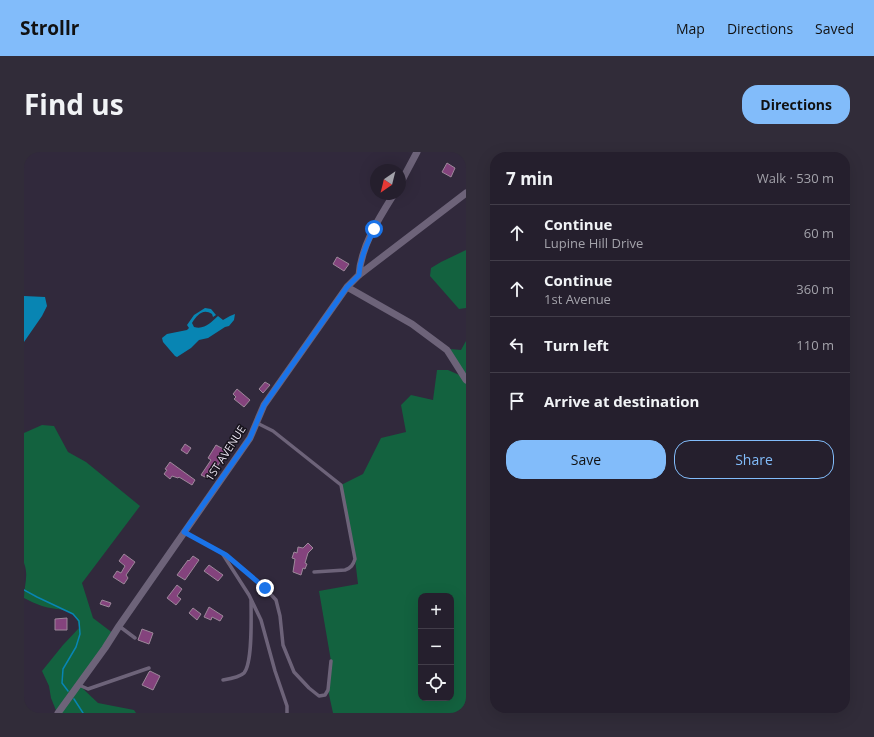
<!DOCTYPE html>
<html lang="en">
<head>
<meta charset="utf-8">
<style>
	:root { --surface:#251f2d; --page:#312c39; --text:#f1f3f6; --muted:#a3a2aa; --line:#423d49; --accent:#82bcfa }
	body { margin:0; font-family:"Open Sans",sans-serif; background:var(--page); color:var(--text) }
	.controls { position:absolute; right:12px; bottom:12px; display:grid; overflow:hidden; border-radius:8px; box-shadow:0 4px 16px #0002 }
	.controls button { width:36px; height:36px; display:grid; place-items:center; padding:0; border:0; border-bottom:1px solid var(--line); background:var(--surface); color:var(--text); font:20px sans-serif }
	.compass { position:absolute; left:346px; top:12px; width:36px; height:36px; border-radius:50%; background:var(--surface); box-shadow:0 4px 16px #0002; rotate:215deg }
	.stop { position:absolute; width:12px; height:12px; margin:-9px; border:3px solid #1a73e8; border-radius:50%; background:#fff }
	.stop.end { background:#1a73e8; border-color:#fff; box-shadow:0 1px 4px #0008 }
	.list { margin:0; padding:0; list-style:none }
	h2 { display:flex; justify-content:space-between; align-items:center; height:52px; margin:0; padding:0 16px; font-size:17px }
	h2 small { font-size:13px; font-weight:400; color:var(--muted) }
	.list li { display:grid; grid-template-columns:26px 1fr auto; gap:12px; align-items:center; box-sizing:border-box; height:56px; padding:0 16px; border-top:1px solid var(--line) }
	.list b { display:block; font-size:15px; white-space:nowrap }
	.list p { margin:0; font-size:13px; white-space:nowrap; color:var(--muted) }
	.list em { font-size:13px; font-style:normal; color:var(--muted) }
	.actions { display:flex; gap:8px; padding:12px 16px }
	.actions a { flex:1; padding:9px 0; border:1px solid var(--accent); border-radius:16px; text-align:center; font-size:14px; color:var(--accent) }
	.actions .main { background:var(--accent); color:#111 }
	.icon { flex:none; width:22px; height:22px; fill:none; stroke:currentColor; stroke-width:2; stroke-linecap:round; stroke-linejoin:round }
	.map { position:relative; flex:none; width:442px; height:561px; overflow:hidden; border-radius:16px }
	header { display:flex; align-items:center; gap:24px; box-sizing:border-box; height:56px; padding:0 20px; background:var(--accent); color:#111 }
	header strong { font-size:19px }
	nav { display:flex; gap:22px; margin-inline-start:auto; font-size:14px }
	.intro { display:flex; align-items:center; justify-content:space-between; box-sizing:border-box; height:96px; padding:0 24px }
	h1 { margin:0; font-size:28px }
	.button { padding:10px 18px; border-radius:16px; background:var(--accent); color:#111; font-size:14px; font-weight:700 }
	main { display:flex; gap:24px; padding:0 24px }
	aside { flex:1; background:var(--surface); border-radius:16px; box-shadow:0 4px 16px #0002 }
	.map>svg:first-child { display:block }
</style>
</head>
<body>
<header>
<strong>Strollr</strong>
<nav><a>Map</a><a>Directions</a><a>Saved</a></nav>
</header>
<div class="intro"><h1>Find us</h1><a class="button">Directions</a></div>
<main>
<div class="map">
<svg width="442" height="561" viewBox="0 0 442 561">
	<rect width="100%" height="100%" fill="#31293c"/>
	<!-- forest -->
	<path fill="#13623f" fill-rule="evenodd" d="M 442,98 L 442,156 L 435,157 L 406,124 L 407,116 L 417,110 Z
		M 442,189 L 442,225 L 426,197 L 437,198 Z
		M 413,218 L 424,218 L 442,226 L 442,561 L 309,561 L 304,538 L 307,509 L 295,439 L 334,432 L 331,407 L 317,333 L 339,322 L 357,286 L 382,280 L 377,253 L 387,243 L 409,248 ZM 397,444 L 427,444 L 427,546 L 397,546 Z
		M 18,273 L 30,274 L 44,300 L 62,310 L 116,354 L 58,431 L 69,466 L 90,482 L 54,532 L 74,551 L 110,558 L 112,561 L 33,561 L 27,546 L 25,534 L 18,519 L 39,493 L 55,476 C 54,454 32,459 18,454 C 12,452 6,449 0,446 C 0,433 5,424 0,411 L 0,281 Z"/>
	<!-- water -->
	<path fill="#0885b3" d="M 0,144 L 21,145 L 23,154 L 18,164 L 0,190 Z
		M 181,156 L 187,157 L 192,163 L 189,165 L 188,162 C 179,156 173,163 168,171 L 170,175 C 181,178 187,170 194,164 L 199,168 L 206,164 L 211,162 L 210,168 L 205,174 L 201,175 L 184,186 L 175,188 L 167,196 L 153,205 L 151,204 L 139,190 L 138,186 L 143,182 L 163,178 L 165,176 L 163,173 L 170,163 Z"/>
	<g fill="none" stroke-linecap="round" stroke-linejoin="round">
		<!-- stream -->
		<path stroke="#0885b3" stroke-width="1.5" d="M 0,438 L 13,445 L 49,462 L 55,469 L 56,482 L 52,495 L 39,517 L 38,531 L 44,539
			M 50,547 L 59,561"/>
	</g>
	<!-- building -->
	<path fill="#84437d" stroke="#9d889a" d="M 423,11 L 431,16 L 427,25 L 418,20 Z
		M 313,105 L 325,112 L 320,119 L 309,112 Z
		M 241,230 L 246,233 L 239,241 L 235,237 Z
		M 213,237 L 226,248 L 220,255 L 210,247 L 212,245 L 209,242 Z
		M 161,292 L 167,296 L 163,302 L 157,298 Z
		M 192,293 L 203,299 L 193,315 L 191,314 L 183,326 L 177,323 L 187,308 L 184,306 Z
		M 146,310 L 171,328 L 168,333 L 155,325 L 154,326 L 148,324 L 146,327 L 140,322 L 143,318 L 141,317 Z
		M 284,391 L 289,396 L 284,401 L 281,411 L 283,412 L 281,417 L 279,416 L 277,423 L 269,420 L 271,407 L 268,406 L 270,400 L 273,401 L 274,395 L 279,396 Z
		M 100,402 L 111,410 L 102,423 L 104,426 L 100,432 L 89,425 L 93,419 L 97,421 L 101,414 L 95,409 Z
		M 169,404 L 175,408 L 161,428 L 153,423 L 164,408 L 165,409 Z
		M 185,413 L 199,423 L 194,429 L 180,419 Z
		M 153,433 L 158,437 L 153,444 L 157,447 L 152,453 L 143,446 Z
		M 78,448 L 87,451 L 85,455 L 76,452 Z
		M 185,455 L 199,464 L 196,469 L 188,465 L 187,468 L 180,465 Z
		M 169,456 L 177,462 L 173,468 L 165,461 Z
		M 43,466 L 43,478 L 31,478 L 31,467 Z
		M 118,477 L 129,481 L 125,492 L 114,488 Z
		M 126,519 L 136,524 L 129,538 L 118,533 L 125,520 Z"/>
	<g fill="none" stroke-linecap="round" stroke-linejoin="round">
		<!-- lane -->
		<path stroke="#6d6379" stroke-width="3.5" d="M 233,271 L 249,279 L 317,333 L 331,407 C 329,413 327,416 321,418 L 290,420
			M 160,380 L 202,403 L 241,436 L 252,448 L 256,464 L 259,493 L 270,520 L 285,536 L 295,544 L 301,543 L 304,538 L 307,509
			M 198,401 L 225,443 L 237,468 L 251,519 L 263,554 L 263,561
			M 95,474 L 111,486
			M 199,528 C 205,527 216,525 220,521 C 229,511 227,462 227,447
			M 55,533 L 64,537 L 125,516"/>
		<!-- street -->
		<path stroke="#6d6379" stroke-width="7" d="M 376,32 L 393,0
			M 335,123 C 337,94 355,66 370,42
			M 323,135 L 388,172 L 423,198 L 442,228
			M 34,561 L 81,496 L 95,474 L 226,286 L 240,253 L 323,135 L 335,123 L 442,41"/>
	</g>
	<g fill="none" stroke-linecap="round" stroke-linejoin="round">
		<!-- route -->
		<path stroke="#1a73e8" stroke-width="5" d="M 241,436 L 202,403 L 160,380 L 226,286 L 240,253 L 323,135 L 335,123 C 336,106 343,92 350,77"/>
	</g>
	<g text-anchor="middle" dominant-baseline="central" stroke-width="3" stroke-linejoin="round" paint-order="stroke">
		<!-- street labels -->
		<g font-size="11" fill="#ece6f3" stroke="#17131c">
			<text transform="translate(201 301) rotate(-57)">1ST AVENUE</text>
		</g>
	</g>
</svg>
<div class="controls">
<button>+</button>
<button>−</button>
<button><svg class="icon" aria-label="locate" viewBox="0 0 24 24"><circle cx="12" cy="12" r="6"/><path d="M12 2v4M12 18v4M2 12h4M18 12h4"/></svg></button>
</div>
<svg class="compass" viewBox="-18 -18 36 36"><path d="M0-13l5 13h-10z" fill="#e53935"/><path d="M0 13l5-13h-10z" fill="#a3a2aa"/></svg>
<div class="stop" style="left:350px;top:77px"></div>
<div class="stop end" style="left:241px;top:436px"></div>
</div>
<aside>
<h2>7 min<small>Walk · 530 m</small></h2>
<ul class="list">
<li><svg class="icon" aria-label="ahead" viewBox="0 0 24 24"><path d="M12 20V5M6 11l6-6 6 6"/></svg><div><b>Continue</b><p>Lupine Hill Drive</p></div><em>60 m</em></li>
<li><svg class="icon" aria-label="ahead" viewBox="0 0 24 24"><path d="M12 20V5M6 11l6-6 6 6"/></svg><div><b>Continue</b><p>1st Avenue</p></div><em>360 m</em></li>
<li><svg class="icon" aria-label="left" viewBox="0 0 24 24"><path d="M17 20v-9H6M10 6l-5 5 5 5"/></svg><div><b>Turn left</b></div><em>110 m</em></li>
<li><svg class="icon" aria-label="arrive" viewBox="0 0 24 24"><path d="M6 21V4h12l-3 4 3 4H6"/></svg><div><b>Arrive at destination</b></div></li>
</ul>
<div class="actions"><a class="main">Save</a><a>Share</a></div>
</aside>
</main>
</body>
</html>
